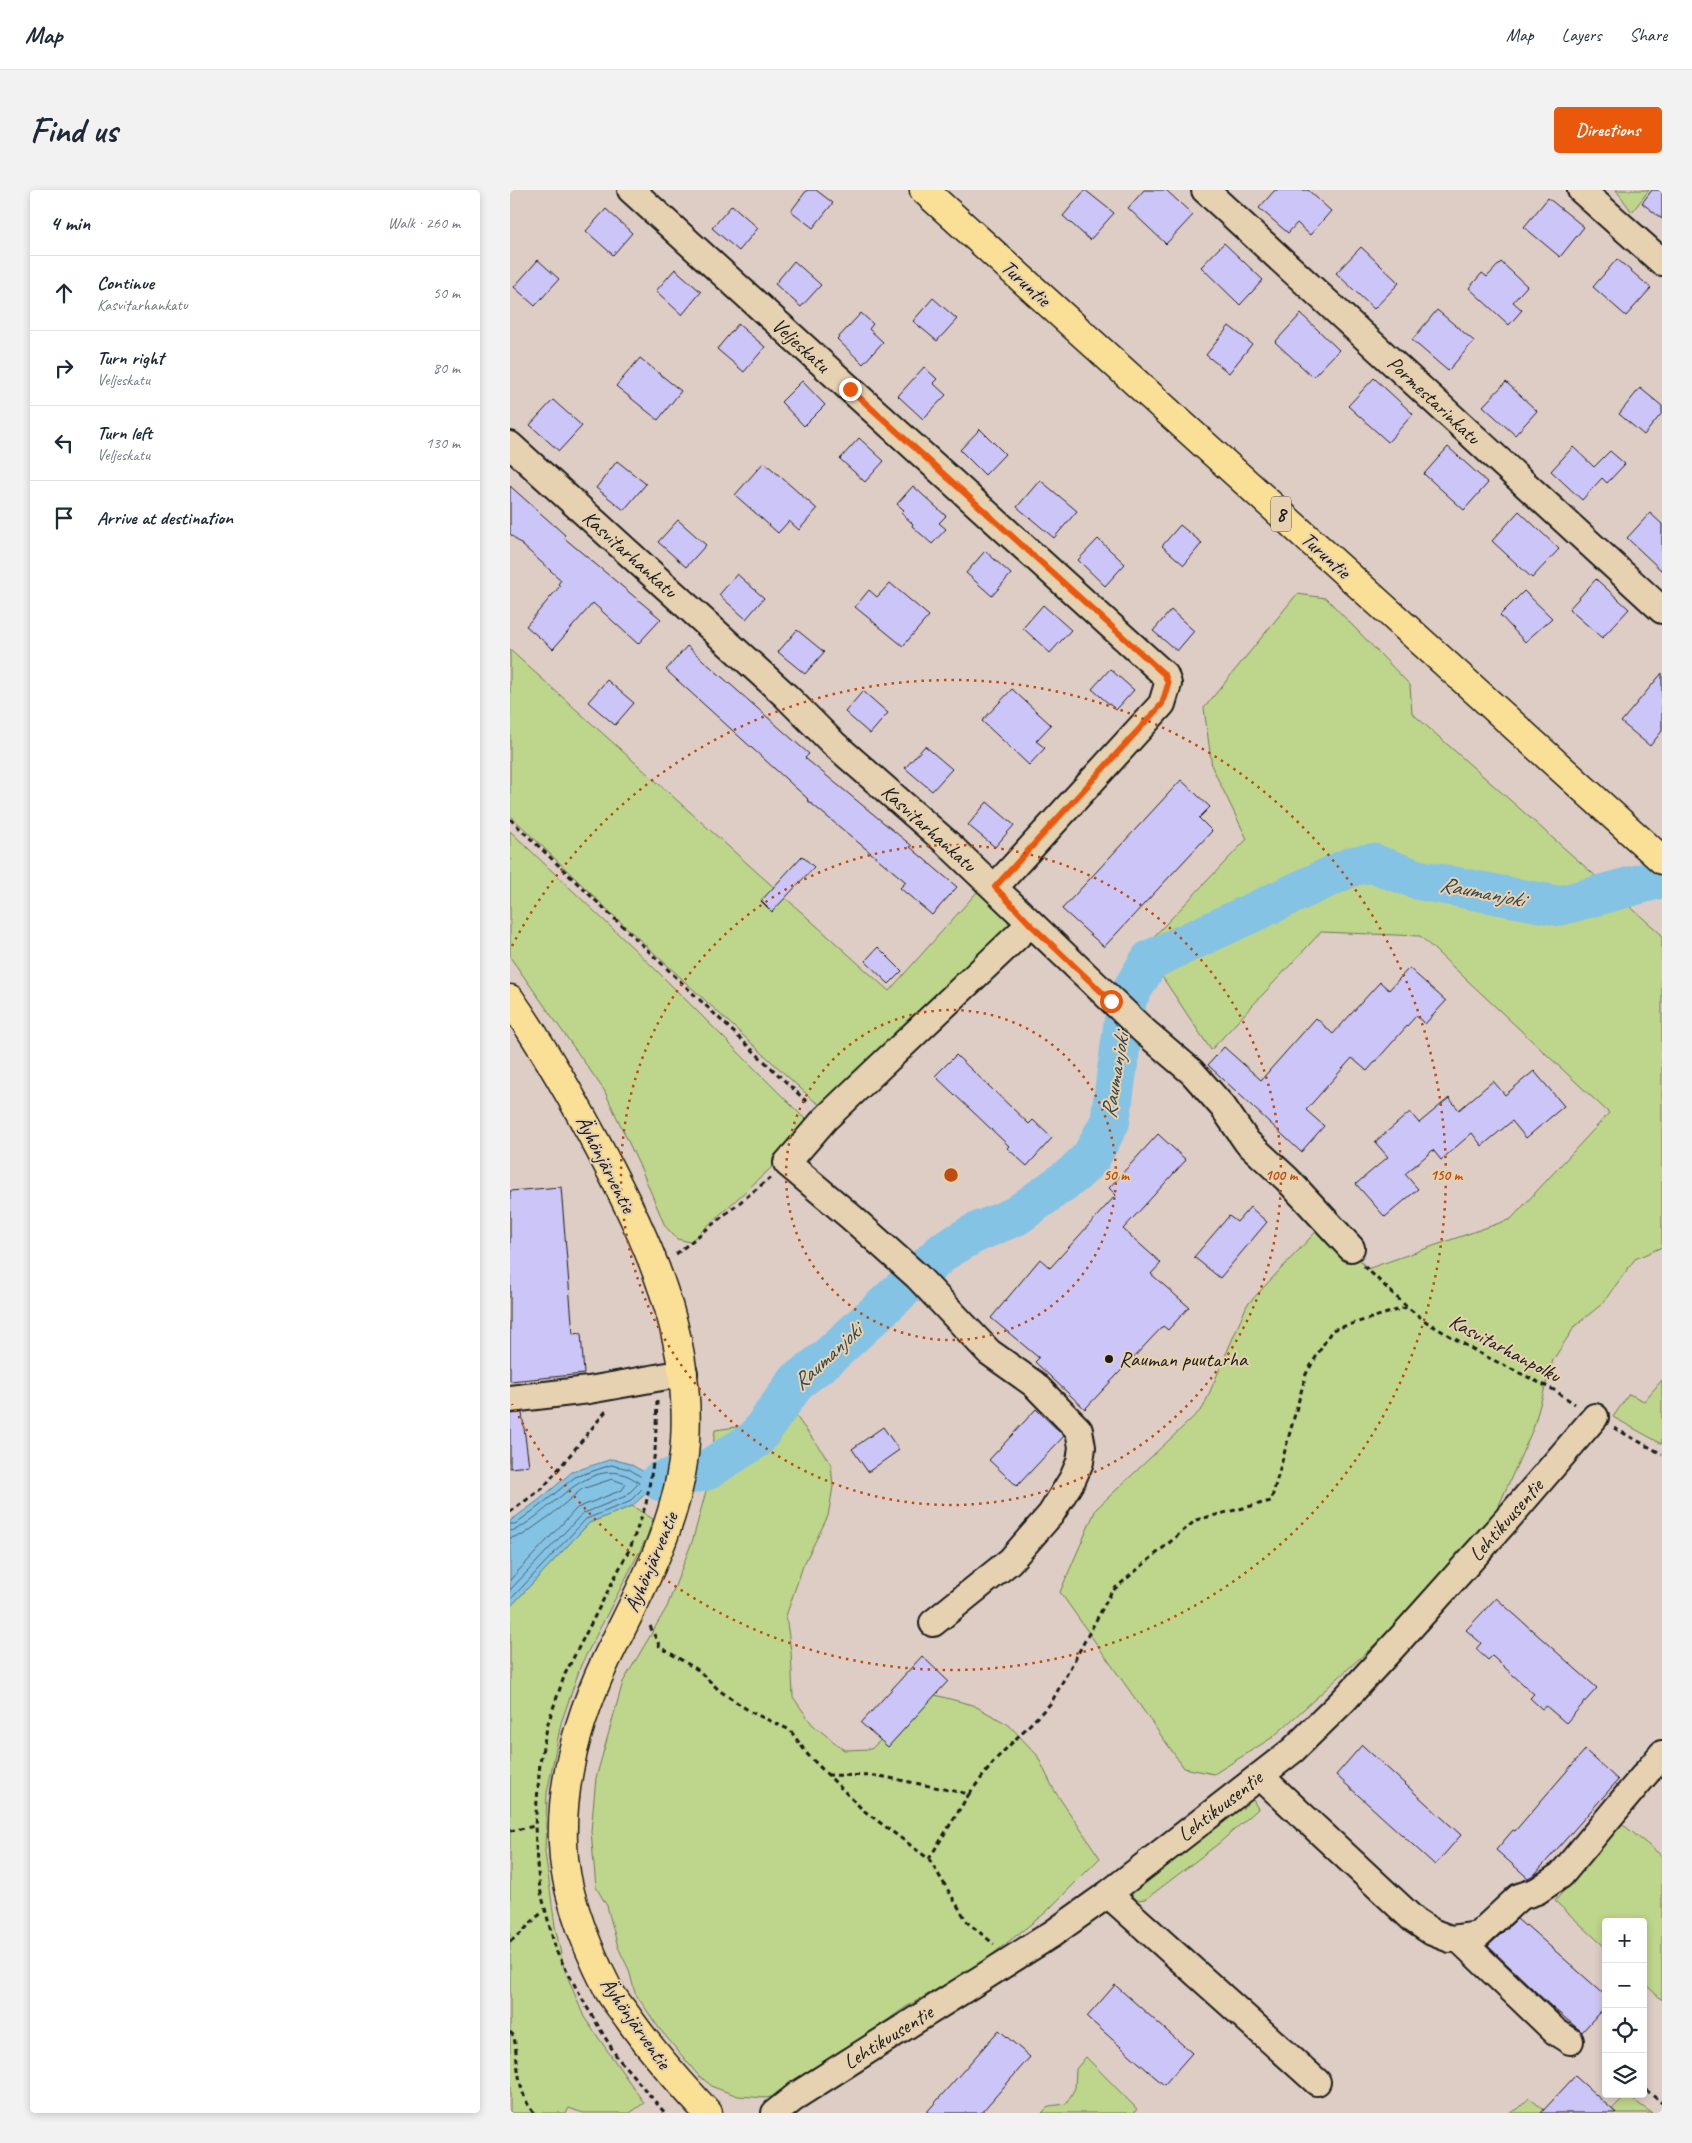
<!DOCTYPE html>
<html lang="en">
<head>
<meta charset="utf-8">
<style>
	:root { --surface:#fff; --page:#f2f2f3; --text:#1f2937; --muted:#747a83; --line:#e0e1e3; --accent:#ea580c }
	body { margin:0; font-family:Caveat,sans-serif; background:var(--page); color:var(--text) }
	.controls { position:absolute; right:15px; bottom:15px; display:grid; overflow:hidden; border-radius:5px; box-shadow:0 2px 8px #0003 }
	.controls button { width:45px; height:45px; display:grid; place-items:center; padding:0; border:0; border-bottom:1px solid var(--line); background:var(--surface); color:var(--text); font:25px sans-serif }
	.stop { position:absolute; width:15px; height:15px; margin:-11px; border:4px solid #ea580c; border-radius:50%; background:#fff }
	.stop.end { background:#ea580c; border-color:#fff; box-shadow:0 1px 5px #0008 }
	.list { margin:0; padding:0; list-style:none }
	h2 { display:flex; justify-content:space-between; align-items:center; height:65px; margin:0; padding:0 20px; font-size:21px }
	h2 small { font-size:16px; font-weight:400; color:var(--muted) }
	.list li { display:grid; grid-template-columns:32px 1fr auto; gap:15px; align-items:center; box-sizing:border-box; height:75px; padding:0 20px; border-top:1px solid var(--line) }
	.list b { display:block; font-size:19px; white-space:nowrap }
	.list p { margin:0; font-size:16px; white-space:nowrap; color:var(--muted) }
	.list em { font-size:16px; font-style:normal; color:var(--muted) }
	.icon { flex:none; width:28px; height:28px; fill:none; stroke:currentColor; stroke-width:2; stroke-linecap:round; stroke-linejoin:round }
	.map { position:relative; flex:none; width:1152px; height:1923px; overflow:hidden; border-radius:5px }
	header { display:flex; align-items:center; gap:30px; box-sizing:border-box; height:70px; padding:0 25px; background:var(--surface); border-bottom:1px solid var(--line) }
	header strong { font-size:24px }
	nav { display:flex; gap:28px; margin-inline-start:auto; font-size:18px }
	.intro { display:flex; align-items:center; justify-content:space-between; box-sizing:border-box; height:120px; padding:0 30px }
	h1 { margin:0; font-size:35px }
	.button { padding:12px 22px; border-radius:5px; background:var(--accent); color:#fff; font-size:18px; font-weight:700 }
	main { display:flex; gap:30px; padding:0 30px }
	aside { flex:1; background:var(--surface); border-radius:5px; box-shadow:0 2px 8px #0003 }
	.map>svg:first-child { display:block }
</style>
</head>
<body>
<header>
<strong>Map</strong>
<nav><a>Map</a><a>Layers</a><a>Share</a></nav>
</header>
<div class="intro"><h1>Find us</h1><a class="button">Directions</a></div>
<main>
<aside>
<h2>4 min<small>Walk · 260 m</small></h2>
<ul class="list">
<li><svg class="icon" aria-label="ahead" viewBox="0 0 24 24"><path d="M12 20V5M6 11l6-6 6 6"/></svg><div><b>Continue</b><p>Kasvitarhankatu</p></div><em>50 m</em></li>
<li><svg class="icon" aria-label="right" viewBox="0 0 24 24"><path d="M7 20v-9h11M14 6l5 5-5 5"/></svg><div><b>Turn right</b><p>Veljeskatu</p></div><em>80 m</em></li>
<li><svg class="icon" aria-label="left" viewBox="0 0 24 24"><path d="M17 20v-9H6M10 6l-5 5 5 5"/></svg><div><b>Turn left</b><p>Veljeskatu</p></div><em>130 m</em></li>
<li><svg class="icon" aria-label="arrive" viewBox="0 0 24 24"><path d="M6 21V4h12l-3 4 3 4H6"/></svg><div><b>Arrive at destination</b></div></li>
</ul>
</aside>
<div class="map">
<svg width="1152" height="1923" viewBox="0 0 1152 1923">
	<rect width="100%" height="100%" fill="#decdc5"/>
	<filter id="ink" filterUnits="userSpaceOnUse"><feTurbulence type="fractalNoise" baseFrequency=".02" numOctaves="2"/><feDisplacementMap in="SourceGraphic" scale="10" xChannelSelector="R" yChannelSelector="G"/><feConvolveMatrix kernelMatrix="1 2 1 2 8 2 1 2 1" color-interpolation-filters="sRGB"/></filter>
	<g filter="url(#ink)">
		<!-- green -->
		<path fill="#bed58c" stroke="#6d7854" d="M 1106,0 L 1139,0 L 1122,22 Z
			M 787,404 L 816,408 L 900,495 L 902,523 L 1152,745 L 1152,1057 L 1125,1069 L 1092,1114 L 1065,1136 L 1043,1170 L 1023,1239 L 985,1324 L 903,1420 L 763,1547 L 704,1584 L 674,1578 L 550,1402 L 586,1319 L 693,1218 L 737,1115 L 816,1031 L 841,1058 L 857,1079 L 1001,1029 L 1099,923 L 910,746 L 811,742 L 701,860 L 633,758 L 737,649 L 702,577 L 694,518 Z
			M 0,460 L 379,801 L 467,702 L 493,721 L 499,734 L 495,745 L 315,918 L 303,910 L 104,726 L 0,625 Z
			M 0,641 L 143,777 L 298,932 L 261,978 L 180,1052 L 167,1049 L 155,1036 L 132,981 L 94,900 L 0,767 Z
			M 1152,1190 L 1152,1254 L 1103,1227 L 1119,1204 L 1134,1211 Z
			M 274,1219 L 283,1222 L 321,1274 L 323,1297 L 318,1326 L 293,1376 L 276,1426 L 281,1461 L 283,1507 L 302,1534 L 334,1560 L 361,1559 L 421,1504 L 463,1515 L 499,1535 L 527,1565 L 544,1600 L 590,1668 L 535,1723 L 451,1789 L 446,1788 L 396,1817 L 298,1886 L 275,1904 L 256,1908 L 228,1906 L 203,1897 L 188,1885 L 148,1837 L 125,1803 L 119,1780 L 108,1757 L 97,1716 L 86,1697 L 81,1641 L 86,1588 L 113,1492 L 157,1417 L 183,1349 L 199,1290 L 205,1240 L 247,1234 Z
			M 122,1316 L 143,1329 L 136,1349 L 71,1475 L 51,1533 L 37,1603 L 35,1662 L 45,1736 L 54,1778 L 74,1827 L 134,1913 L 120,1923 L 73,1923 L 59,1918 L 56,1923 L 0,1923 L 0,1417 L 79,1333 Z
			M 742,1608 L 748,1619 L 708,1654 L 636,1709 L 627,1710 L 621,1704 Z
			M 1111,1633 L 1152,1666 L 1152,1810 L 1133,1792 L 1133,1732 L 1096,1732 L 1096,1758 L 1045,1711 Z
			M 576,1867 L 627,1919 L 624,1923 L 532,1923 L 539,1916 L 556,1914 L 565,1898 L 566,1879 Z
			M 1116,1905 L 1142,1923 L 1107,1923 L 1102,1919 Z
			M 1019,1908 L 1038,1923 L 999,1923 L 1008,1919 Z"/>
		<!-- water -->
		<path fill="#85c3e5" stroke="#5b8095" d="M 102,1269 L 120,1274 L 150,1291 L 122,1316 L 79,1333 L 0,1417 L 0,1358 L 3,1353 L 0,1354 L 0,1331 L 29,1310 L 62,1282 Z"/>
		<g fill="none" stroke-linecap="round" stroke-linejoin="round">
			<!-- shore -->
			<path stroke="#465f6c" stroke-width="1" d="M 0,1334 L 5,1334 L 32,1314 L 65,1287 L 101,1275 L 119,1279 L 139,1292 L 119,1312 L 76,1329 L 0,1410
				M 0,1341 C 8,1340 14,1335 21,1330 C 51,1309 90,1261 129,1293 L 116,1306 L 72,1324 L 0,1400
				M 0,1348 L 13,1345 L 41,1325 L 72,1299 L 102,1289 L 116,1294 L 112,1300 L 67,1318 L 0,1390"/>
			<!-- river -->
			<path stroke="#85c3e5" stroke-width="40" d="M 150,1291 L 195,1281 L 246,1249 L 286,1192 L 316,1169 L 434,1061 L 465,1043 L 506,1026 L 564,984 L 581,967 L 600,932 L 617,808 L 640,770 L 843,676 L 862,673 L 909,690 L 1049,716 L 1152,688"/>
		</g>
		<!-- building -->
		<path fill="#ccc5f7" stroke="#1c1c1c" d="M 297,0 L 306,0 L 323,13 L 303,38 L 281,21 Z
			M 575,0 L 604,23 L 580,50 L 553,26 Z
			M 634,0 L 656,0 L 683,25 L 656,54 L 618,18 Z
			M 765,0 L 798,0 L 821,21 L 800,45 L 787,33 L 778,43 L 749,18 Z
			M 1142,0 L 1152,0 L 1152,29 L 1132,13 Z
			M 1038,8 L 1074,37 L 1050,67 L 1014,37 Z
			M 222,15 L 248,38 L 229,61 L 202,38 Z
			M 96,19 L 122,43 L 103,65 L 76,41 Z
			M 714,53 L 753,90 L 730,115 L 691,77 Z
			M 851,57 L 889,93 L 864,119 L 826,83 Z
			M 1107,69 L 1141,98 L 1116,126 L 1083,97 Z
			M 28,70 L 49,89 L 25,116 L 4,97 Z
			M 284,71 L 311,95 L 291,117 L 265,94 Z
			M 991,72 L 1017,96 L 1003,112 L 1012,120 L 999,135 L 959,98 L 972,83 L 977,87 Z
			M 165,79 L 191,102 L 172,125 L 146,101 Z
			M 423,108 L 447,129 L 427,151 L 403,131 Z
			M 927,120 L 964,151 L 938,181 L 902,150 Z
			M 351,123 L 363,134 L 359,139 L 373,152 L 353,174 L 327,149 Z
			M 791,124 L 829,160 L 803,187 L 765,152 Z
			M 228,134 L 255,157 L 234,182 L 207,159 Z
			M 719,136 L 742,154 L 719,183 L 696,165 Z
			M 130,168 L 171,201 L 148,230 L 106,196 Z
			M 414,177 L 427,189 L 423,193 L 436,205 L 413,229 L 388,206 Z
			M 864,188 L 903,224 L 878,252 L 838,216 Z
			M 292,191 L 315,215 L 294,236 L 271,212 Z
			M 996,192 L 1027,221 L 1005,245 L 973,216 Z
			M 1130,198 L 1152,216 L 1152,223 L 1134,245 L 1109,224 Z
			M 43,210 L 72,236 L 49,261 L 20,235 Z
			M 470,239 L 495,264 L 475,285 L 450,260 Z
			M 349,248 L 374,271 L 355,292 L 330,269 Z
			M 938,257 L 978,293 L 954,320 L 914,284 Z
			M 1063,257 L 1084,277 L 1100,261 L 1115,274 L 1097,293 L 1092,288 L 1072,310 L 1041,281 Z
			M 107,271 L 136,294 L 114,320 L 86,298 Z
			M 254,272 L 307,319 L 289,340 L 279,331 L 268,343 L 225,305 Z
			M 530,290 L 567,321 L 544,348 L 507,317 Z
			M 0,296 L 55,345 L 53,347 L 151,429 L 128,454 L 83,413 L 43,459 L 16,436 L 50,396 L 48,394 L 51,390 L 0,344 Z
			M 403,296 L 436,326 L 429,333 L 436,339 L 422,354 L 402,336 L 403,334 L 391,323 L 394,320 L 387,314 Z
			M 1009,321 L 1049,359 L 1022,388 L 982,351 Z
			M 1140,323 L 1152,334 L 1152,381 L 1117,348 Z
			M 168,330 L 196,355 L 176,377 L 148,352 Z
			M 670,335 L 692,353 L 674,375 L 652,356 Z
			M 588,349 L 615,374 L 595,396 L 568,370 Z
			M 475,361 L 501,384 L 482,406 L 456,383 Z
			M 227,384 L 254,408 L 236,429 L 209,405 Z
			M 1086,389 L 1119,419 L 1092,448 L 1059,419 Z
			M 380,393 L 419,426 L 393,456 L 345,417 L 359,400 L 367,407 Z
			M 1014,401 L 1042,428 L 1015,452 L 990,425 Z
			M 533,415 L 561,440 L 540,463 L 513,438 Z
			M 661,420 L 684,441 L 667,461 L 643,441 Z
			M 287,440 L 314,462 L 295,484 L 268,462 Z
			M 177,456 L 299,564 L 295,568 L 402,656 L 400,657 L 447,697 L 422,725 L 390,698 L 396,692 L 297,610 L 298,609 L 156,480 Z
			M 600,479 L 624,500 L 606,520 L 582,499 Z
			M 1152,483 L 1152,541 L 1140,556 L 1111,532 Z
			M 97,490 L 124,513 L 105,535 L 78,512 Z
			M 502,499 L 541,535 L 526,551 L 535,558 L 519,575 L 472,531 Z
			M 353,501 L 378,523 L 360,544 L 335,522 Z
			M 415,556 L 442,579 L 422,601 L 395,578 Z
			M 671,590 L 700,617 L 689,628 L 702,641 L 594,757 L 552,719 Z
			M 477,612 L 504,635 L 485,657 L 458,635 Z
			M 292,666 L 304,677 L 262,722 L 251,711 Z
			M 368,757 L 392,781 L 379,794 L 355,771 Z
			M 899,778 L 936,811 L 915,834 L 906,826 L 857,881 L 842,868 L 796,920 L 814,936 L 791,962 L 698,875 L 714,857 L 751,890 L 806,828 L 823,844 L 870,792 L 879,800 Z
			M 446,865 L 519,934 L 523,930 L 542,948 L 517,976 L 497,958 L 499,956 L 425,886 Z
			M 1024,881 L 1054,916 L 1016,948 L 1002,931 L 972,956 L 962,943 L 931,970 L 923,960 L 895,984 L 908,999 L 875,1027 L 846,994 L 878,967 L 865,952 L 900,922 L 909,933 L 939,908 L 949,920 L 983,891 L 995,905 Z
			M 648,944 L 676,970 L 613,1039 L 651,1073 L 641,1084 L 679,1117 L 658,1140 L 653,1136 L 575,1219 L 525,1172 L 529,1168 L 481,1128 L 530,1069 L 540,1078 L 606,1005 L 599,998 Z
			M 51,997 L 63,1144 L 71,1143 L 74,1184 L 0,1191 L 0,1001 Z
			M 740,1017 L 757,1032 L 710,1088 L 684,1067 L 719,1026 L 727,1032 Z
			M 526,1219 L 554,1246 L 507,1296 L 479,1270 Z
			M 12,1223 L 19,1276 L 0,1278 L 0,1224 Z
			M 373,1237 L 389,1260 L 358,1282 L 342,1259 Z
			M 986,1408 L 1087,1498 L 1056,1533 L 1036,1516 L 1032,1519 L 1020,1508 L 1024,1504 L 982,1466 L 978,1470 L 966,1459 L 971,1453 L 956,1440 Z
			M 412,1466 L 438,1491 L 378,1557 L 351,1533 Z
			M 852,1555 L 951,1645 L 925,1675 L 826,1585 Z
			M 1075,1560 L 1108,1590 L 1025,1684 L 1018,1688 L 986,1660 L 1003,1640 L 1005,1641 Z
			M 1007,1729 L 1015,1736 L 1016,1735 L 1096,1806 L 1096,1815 L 1072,1842 L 1043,1818 L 978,1756 Z
			M 605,1795 L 682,1863 L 654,1895 L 577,1827 Z
			M 489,1840 L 520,1867 L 471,1923 L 416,1923 Z
			M 1065,1886 L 1106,1923 L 1031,1923 Z"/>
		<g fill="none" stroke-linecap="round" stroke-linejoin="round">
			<defs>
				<path id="minor" d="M 121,0 L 655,485 L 658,494 L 652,514 L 485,697
					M 695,0 L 1152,420
					M 1071,0 L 1152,72
					M 0,255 L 276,506 L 324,554 L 436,652 L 634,841 L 682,882 L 713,917 L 737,952 L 777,989 L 841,1058
					M 0,1209 L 79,1200 L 174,1183
					M 423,1433 L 500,1371 L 541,1324 L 563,1288 L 570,1272 L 572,1257 L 569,1240 L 524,1194 L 479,1162 L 407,1086 L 341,1027 L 277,973 L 315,929 L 520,734
					M 750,1586 L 904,1730 L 922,1742 L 940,1749 L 968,1745 L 1009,1707 L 1027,1701 L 1051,1685 L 1152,1564
					M 598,1704 L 807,1892
					M 948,1748 L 1046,1842 L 1060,1851
					M 265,1923 L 289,1904 L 377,1848 L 542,1744 L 598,1704 L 783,1560 L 834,1510 L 891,1448 L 1000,1326 L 1085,1227"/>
				<path id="major" d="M 0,809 C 34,858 63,909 91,962 C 139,1054 182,1145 175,1252 C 170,1332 130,1400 96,1470 C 69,1527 51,1589 53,1653 C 54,1702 76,1756 98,1799 C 104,1810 112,1819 119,1829 C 143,1863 170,1893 198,1923"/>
				<path id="highway" d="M 414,0 L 1152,670"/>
			</defs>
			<!-- minor casing -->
			<use href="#minor" stroke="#1c1c1c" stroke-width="30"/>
			<!-- major casing -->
			<use href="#major" stroke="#1c1c1c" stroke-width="31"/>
			<!-- highway casing -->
			<use href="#highway" stroke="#1c1c1c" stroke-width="31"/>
			<!-- path -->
			<path stroke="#1c1c1c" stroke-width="3" stroke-dasharray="5 4" stroke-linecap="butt" d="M 0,629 L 298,913
				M 166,1064 L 260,988
				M 854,1076 L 897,1117 L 918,1133 L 969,1163 L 1044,1200 L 1065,1214
				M 147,1211 L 145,1262 L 136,1314 L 121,1356 L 55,1484 L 38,1533 L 30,1572 L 25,1636 L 27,1675 L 30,1699 L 46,1761 L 75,1814 L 107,1867 L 155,1923
				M 1104,1238 L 1152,1264
				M 0,1322 L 33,1298 L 96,1221
				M 140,1436 L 150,1457 L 188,1480 L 210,1501 L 241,1522 L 280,1540 L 298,1565 L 353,1620 L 419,1669 L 458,1733 L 484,1754
				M 317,1585 L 370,1586 L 459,1604 L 486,1569 L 541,1513 L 602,1401 L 686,1330 L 761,1311 L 796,1184 L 822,1140 L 897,1117
				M 0,1641 L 25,1636
				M 419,1669 L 459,1604
				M 0,1751 C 14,1744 21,1729 35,1721
				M 0,1842 L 4,1846 C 8,1871 7,1904 24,1923
				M 1136,1900 L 1152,1913"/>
			<!-- minor -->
			<use href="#minor" stroke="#e6d1b0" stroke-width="26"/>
			<!-- major -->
			<use href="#major" stroke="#fadf96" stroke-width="28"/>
			<!-- highway -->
			<use href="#highway" stroke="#fadf96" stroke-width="28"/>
		</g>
	</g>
	<g fill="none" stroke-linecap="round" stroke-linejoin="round" filter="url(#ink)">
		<!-- route -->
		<path stroke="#ea580c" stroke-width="6" d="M 340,199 L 655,485 L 658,494 L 652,514 L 485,697 L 520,734 L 601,811"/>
	</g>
	<!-- distance rings -->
	<g fill="none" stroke="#bf4d0f" stroke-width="2.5" stroke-dasharray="2.5 5">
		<circle cx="441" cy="985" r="165"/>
		<circle cx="441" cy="985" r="330"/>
		<path d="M2 756A495 495 0 1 1 2 1214"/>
	</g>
	<!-- markers -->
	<circle fill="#1c1c1c" stroke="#e6d1b0" stroke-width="2" cx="599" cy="1169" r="5"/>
	<g text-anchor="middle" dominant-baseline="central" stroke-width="4" stroke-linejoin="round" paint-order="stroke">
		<!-- shield labels -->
		<rect fill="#e6d1b0" stroke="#595248" stroke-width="1" x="761" y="306.5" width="20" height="35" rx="4"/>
		<g font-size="20" font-weight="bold" fill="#1c1c1c">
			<text x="771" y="324">8</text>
		</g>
		<!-- street labels -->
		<g font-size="21" fill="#1c1c1c" stroke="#e6d1b0">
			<text transform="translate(516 93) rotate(42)">Turuntie</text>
			<text transform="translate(291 155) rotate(42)">Veljeskatu</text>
			<text transform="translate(924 210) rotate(43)">Pormestarinkatu</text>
			<text transform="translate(120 364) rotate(42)">Kasvitarhankatu</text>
			<text transform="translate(816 365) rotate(42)">Turuntie</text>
			<text transform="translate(419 638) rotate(42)">Kasvitarhankatu</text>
			<text transform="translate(96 974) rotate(63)">Äyhönjärventie</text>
			<text transform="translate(995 1158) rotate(28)">Kasvitarhanpolku</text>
			<text transform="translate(996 1330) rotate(-49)">Lehtikuusentie</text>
			<text transform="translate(141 1372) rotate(-67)">Äyhönjärventie</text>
			<text transform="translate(710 1616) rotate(-38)">Lehtikuusentie</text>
			<text transform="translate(126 1833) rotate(55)">Äyhönjärventie</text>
			<text transform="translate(378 1847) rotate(-32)">Lehtikuusentie</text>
		</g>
		<!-- poi labels -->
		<g font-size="21" fill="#1c1c1c" stroke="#e6d1b0" text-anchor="start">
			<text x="609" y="1169">Rauman puutarha</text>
		</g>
		<!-- water labels -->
		<g font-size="22" font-style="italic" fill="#36464e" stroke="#e6d1b0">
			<text transform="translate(972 702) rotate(11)">Raumanjoki</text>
			<text transform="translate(605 886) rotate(-81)">Raumanjoki</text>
			<text transform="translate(317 1167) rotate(-43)">Raumanjoki</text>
		</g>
	</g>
	<circle cx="441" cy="985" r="8" fill="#bf4d0f" stroke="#e6d1b0" stroke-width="2.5"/>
	<g font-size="15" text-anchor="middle" font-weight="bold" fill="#bf4d0f" stroke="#e6d1b0" stroke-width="4" stroke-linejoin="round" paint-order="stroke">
		<text x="606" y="990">50 m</text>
		<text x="771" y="990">100 m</text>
		<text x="936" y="990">150 m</text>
	</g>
</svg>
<div class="controls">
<button>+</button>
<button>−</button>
<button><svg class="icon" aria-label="locate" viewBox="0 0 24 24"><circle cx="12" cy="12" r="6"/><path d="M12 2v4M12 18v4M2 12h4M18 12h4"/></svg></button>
<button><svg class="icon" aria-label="layers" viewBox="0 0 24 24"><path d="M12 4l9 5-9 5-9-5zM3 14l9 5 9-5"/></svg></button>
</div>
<div class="stop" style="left:601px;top:811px"></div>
<div class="stop end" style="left:340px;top:199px"></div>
</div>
</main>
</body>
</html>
